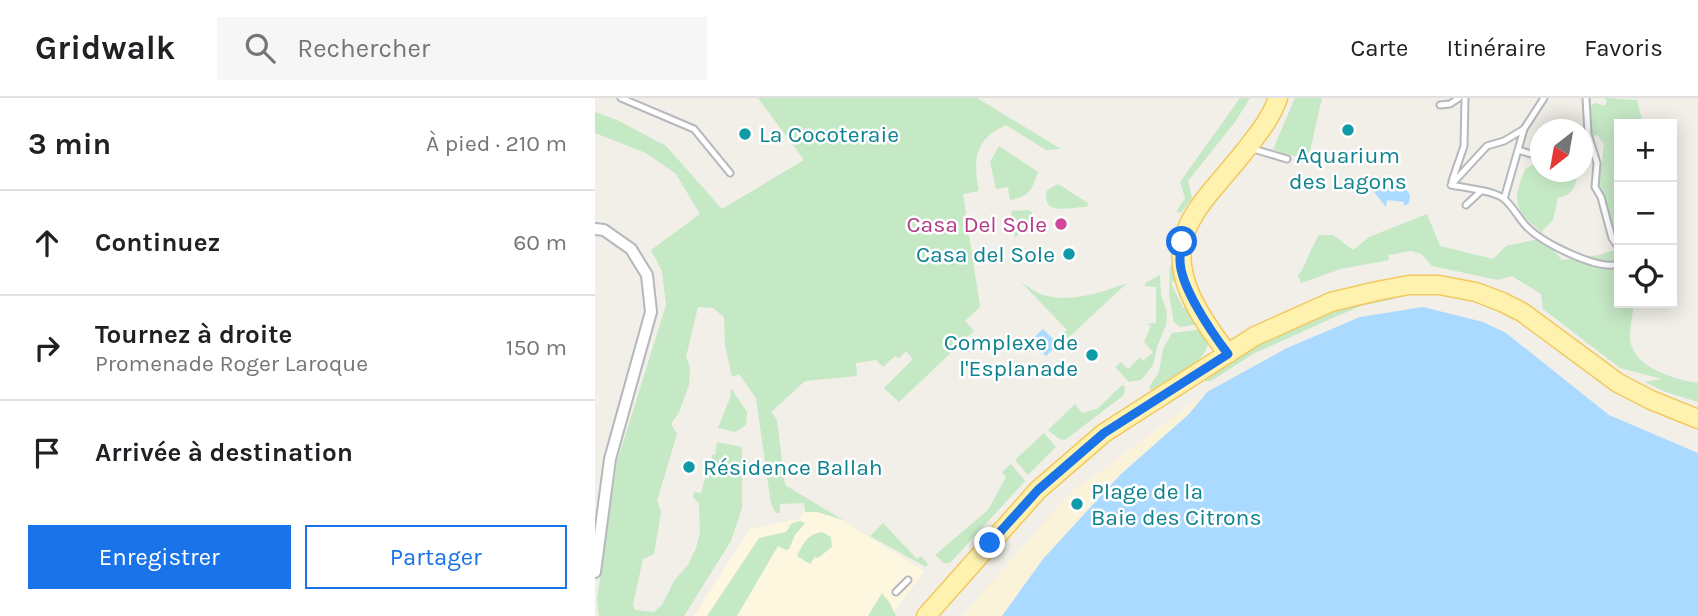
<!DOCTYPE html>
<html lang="fr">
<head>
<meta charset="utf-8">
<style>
	:root { --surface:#fff; --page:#f6f6f6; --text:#202124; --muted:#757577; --line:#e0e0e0; --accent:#1a73e8 }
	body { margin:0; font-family:Karla,sans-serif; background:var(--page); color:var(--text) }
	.controls { position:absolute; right:21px; top:21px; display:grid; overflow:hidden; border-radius:0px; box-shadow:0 4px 18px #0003 }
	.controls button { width:63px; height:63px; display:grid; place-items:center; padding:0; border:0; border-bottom:2px solid var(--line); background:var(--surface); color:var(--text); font:35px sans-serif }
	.compass { position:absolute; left:935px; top:21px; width:63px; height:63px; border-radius:50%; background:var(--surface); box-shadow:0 4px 18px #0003; rotate:211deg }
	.stop { position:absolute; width:21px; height:21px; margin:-16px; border:5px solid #1a73e8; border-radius:50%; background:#fff }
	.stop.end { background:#1a73e8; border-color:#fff; box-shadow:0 2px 7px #0008 }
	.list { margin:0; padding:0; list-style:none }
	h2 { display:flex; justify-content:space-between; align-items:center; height:91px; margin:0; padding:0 28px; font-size:30px }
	h2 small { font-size:23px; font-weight:400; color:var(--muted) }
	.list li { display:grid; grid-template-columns:46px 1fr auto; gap:21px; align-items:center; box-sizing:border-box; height:105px; padding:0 28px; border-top:2px solid var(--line) }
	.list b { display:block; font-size:26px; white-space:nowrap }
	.list p { margin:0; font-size:23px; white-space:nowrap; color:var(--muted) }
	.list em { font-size:23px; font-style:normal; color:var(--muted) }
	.actions { display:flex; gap:14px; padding:21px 28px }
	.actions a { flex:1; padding:16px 0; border:2px solid var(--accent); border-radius:0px; text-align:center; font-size:24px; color:var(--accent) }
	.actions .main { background:var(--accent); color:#fff }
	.icon { flex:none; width:38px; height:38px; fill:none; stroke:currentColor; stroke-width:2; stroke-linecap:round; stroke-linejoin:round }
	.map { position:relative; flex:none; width:1103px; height:518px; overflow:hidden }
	header { display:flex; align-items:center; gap:42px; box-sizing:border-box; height:98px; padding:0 35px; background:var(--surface); border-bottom:2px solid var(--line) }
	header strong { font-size:33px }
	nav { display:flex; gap:38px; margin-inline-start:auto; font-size:24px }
	.search { width:490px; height:63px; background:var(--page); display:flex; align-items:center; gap:18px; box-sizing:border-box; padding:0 24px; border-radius:0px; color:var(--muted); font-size:26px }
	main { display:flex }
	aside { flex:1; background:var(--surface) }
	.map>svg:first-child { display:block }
</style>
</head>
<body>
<header>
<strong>Gridwalk</strong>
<div class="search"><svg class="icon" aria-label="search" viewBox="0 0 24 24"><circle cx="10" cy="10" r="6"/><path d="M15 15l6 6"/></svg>Rechercher</div>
<nav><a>Carte</a><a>Itinéraire</a><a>Favoris</a></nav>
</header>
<main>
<aside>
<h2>3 min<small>À pied · 210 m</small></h2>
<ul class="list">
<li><svg class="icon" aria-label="ahead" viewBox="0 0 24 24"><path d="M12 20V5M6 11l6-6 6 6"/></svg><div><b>Continuez</b></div><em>60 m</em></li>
<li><svg class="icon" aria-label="right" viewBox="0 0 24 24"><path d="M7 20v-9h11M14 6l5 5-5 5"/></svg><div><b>Tournez à droite</b><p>Promenade Roger Laroque</p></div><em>150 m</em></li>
<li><svg class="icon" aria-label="arrive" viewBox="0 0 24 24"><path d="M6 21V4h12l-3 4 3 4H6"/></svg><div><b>Arrivée à destination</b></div></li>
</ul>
<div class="actions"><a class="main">Enregistrer</a><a>Partager</a></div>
</aside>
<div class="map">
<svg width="1103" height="518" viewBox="0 0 1103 518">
	<rect width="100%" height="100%" fill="#f1efe8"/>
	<!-- commercial -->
	<path fill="#fef7e0" d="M 216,403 L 329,473 L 296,518 L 99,518 L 155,431 L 204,421 Z"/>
	<!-- green -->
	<path fill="#c5e8c5" d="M 163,0 L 382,0 L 466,51 L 451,52 L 411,27 C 379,41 378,63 384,93 L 368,96 L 385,209 L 370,223 L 379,233 L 304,304 L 289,290 L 318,261 L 311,253 L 304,260 L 300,258 L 288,269 L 281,262 L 261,265 L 262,278 L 210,283 L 176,314 L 182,322 L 190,387 L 248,422 L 222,414 L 210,414 L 209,405 L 185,406 L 185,415 L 181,415 L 176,406 L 161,300 L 144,276 L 137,279 L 130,247 L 129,219 L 118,210 L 103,209 L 91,259 L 95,269 L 94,287 L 84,314 L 76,326 L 82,336 L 62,403 L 66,414 L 59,456 L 48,461 L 38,506 L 40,512 L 59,514 L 67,507 L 79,483 L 93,467 L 101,450 L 105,435 L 104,406 L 98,399 L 99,394 L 106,395 L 110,380 L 113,380 L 117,357 L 120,357 L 122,344 L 147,349 L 147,410 L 136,443 L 89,518 L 4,518 L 2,501 L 22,364 L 71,207 L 67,173 L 56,152 L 105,116 L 81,76 L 51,55 L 0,35 L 0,14 L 22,22 L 71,48 L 127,111 L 209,62 Z
		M 645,0 L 655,0 L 640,24 L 593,83 L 597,100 L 586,115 L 581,114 L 590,100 L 585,84 Z
		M 700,0 L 727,0 L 715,53 L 709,59 L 691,57 L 678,51 Z
		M 1010,0 L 1042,2 L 1048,26 L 1024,26 L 1024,205 L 1039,205 C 1038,217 1032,238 1037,249 C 1046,272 1082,282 1103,285 L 1103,304 L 1068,293 L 1050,284 L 1067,281 L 1025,270 L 948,211 L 946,196 L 917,178 L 903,182 L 837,168 L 826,156 L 816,153 L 793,157 L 794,162 L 746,171 L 706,185 L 703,178 C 712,165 715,151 724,137 L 738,137 L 758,152 L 774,139 L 832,116 L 845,148 L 898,161 L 911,148 L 948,140 L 967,162 L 1004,157 L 1019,152 L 1017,129 L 1004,86 L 1009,46 L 1002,37 L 996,38 L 992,10 L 1000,5 L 1010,8 L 1012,3 Z
		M 404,48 L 443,74 C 437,92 434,99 415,102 L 413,89 L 401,91 L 395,64 Z
		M 937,67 L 945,67 L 946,74 L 979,74 L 982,80 C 979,91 976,98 963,100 L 958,122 L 946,134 C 919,111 917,104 930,71 Z
		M 463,86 L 493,105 L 492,109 C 475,108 446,120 452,92 Z
		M 433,112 L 437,114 L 434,124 L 420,140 L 416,113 Z
		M 577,166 L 582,181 L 576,185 L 588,210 L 595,208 L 604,226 L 585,229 L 579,224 L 574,197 L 575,169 Z
		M 565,177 L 566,197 L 572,214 L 571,227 L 562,249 L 558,267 L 546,282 L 534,284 L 520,269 L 526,264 L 533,271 L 545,259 L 548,263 L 558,254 L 549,244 L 556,228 L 552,226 L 561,225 L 561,189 L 550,188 L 550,185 Z
		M 426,184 C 432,188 439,193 445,196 C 473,206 505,195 532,185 L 473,240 L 468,235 L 472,232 Z
		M 801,196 L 799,201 L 766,208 L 735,221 L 658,256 L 616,283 L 600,283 L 654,250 L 728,215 Z
		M 609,231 L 614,243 C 607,270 579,279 556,292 L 554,289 L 564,274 L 568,251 L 577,235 Z
		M 527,287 L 530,289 L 529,297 L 470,342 L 464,341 L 453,332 L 480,306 L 487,315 L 502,311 Z
		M 136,290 L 152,314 L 151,327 L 140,334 L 123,330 L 135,300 Z
		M 449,335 L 461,349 L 433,377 L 420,362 Z
		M 416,366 L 430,383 L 355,465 L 349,465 L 340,457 L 393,412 L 411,379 L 407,374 Z
		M 205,423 L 210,425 L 200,437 L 194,451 L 191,452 L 183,448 L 142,518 L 112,518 L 164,440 L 191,434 L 197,425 Z
		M 288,425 L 322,461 L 326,458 L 333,466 L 331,469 L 275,438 Z
		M 227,434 L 236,439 L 237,449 L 223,460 L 220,459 L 215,466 L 202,458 C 208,446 212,436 227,434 Z
		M 287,495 L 295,505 L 301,518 L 273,518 Z"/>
	<!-- sand -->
	<path fill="#fbf3d9" d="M 612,294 L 594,316 L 525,377 L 448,461 L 407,518 L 367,518 L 474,396 Z"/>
	<!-- water -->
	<path fill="#aadaff" d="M 783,84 L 792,90 L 798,87 L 811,91 L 815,97 L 814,105 L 809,108 L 809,104 L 792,102 L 791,109 L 779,94 Z
		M 828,209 L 888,224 L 911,235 L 1014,317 L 1103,355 L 1103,518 L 407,518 L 448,461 L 525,377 L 594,316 L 612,294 L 692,250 L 765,219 Z
		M 448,231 L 463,246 L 451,258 L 436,242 Z"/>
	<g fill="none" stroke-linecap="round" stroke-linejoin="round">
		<defs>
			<path id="service" d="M 26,0 L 99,31 L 135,75
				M 949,0 L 929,31 L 909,43 L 892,48 L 856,87 C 871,90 896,92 908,100 C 918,108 924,121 932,129 C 948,145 1003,173 1024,166
				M 991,0 L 993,36 L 1002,65 L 1000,89 L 1006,99 L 1017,140 L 1024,150
				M 845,7 L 855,6 L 864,0
				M 655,50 L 692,61
				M 923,52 L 946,59
				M 857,83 L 869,48 L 870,0
				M 909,101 L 929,31
				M 871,107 L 885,94
				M 301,494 L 313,482"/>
			<path id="minor" d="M 0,131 L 9,132 L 36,151 L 52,177 L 56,214 L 15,361 L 0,474"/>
			<path id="primary" d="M 633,256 C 605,219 571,172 594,126 C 606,101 632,76 649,54 C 662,37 676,21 683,0
				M 331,518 L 443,392 L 509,335 L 660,238 L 736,204 L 782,193 L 814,187 L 844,187 L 881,194 L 907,204 L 927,214 L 1023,285 L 1056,302 L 1103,321"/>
		</defs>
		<!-- service casing -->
		<use href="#service" stroke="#b5b8bc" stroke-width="9"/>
		<!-- minor casing -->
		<use href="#minor" stroke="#b5b8bc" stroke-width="14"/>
		<!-- primary casing -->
		<use href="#primary" stroke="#f2c960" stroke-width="21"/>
		<!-- service -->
		<use href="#service" stroke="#fff" stroke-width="5"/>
		<!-- minor -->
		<use href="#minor" stroke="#fff" stroke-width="10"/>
		<!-- primary -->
		<use href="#primary" stroke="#fff2af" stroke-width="18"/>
	</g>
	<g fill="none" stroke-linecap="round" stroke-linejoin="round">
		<!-- route -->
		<path stroke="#1a73e8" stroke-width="9" d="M 395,445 L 443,392 L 509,335 L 633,256 C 617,235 584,187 585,161 C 585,156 586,150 587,144"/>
	</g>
	<!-- markers -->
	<g fill="#0f9aa8" stroke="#fff" stroke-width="2.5">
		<circle cx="753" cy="32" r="7"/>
		<circle cx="150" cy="36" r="7"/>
		<circle cx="474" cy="156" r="7"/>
		<circle cx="497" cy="257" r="7"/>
		<circle cx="94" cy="369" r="7"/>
		<circle cx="482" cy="406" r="7"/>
	</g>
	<circle fill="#d1479c" stroke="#fff" stroke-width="2.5" cx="466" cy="126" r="7"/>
	<g text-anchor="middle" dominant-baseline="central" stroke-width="5" stroke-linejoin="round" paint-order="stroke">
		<!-- culture labels -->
		<g font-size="23" fill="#0d838f" stroke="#fff" text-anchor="start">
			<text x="164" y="36">La Cocoteraie</text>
			<text x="753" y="57" text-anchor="middle">Aquarium<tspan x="753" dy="26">des Lagons</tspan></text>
			<text x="460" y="156" text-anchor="end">Casa del Sole</text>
			<text x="483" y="244" text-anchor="end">Complexe de<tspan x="483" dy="26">l'Esplanade</tspan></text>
			<text x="108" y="369">Résidence Ballah</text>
			<text x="496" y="393">Plage de la<tspan x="496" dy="26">Baie des Citrons</tspan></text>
		</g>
		<!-- hotel labels -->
		<g font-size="23" fill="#b23c85" stroke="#fff" text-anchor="end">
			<text x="452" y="126">Casa Del Sole</text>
		</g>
	</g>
</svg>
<div class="controls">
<button>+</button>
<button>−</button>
<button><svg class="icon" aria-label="locate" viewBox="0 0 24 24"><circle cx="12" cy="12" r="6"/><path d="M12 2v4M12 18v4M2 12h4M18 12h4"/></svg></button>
</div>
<svg class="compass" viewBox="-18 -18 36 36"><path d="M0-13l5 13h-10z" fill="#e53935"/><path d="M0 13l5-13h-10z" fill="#757577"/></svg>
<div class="stop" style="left:587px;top:144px"></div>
<div class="stop end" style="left:395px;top:445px"></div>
</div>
</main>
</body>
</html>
